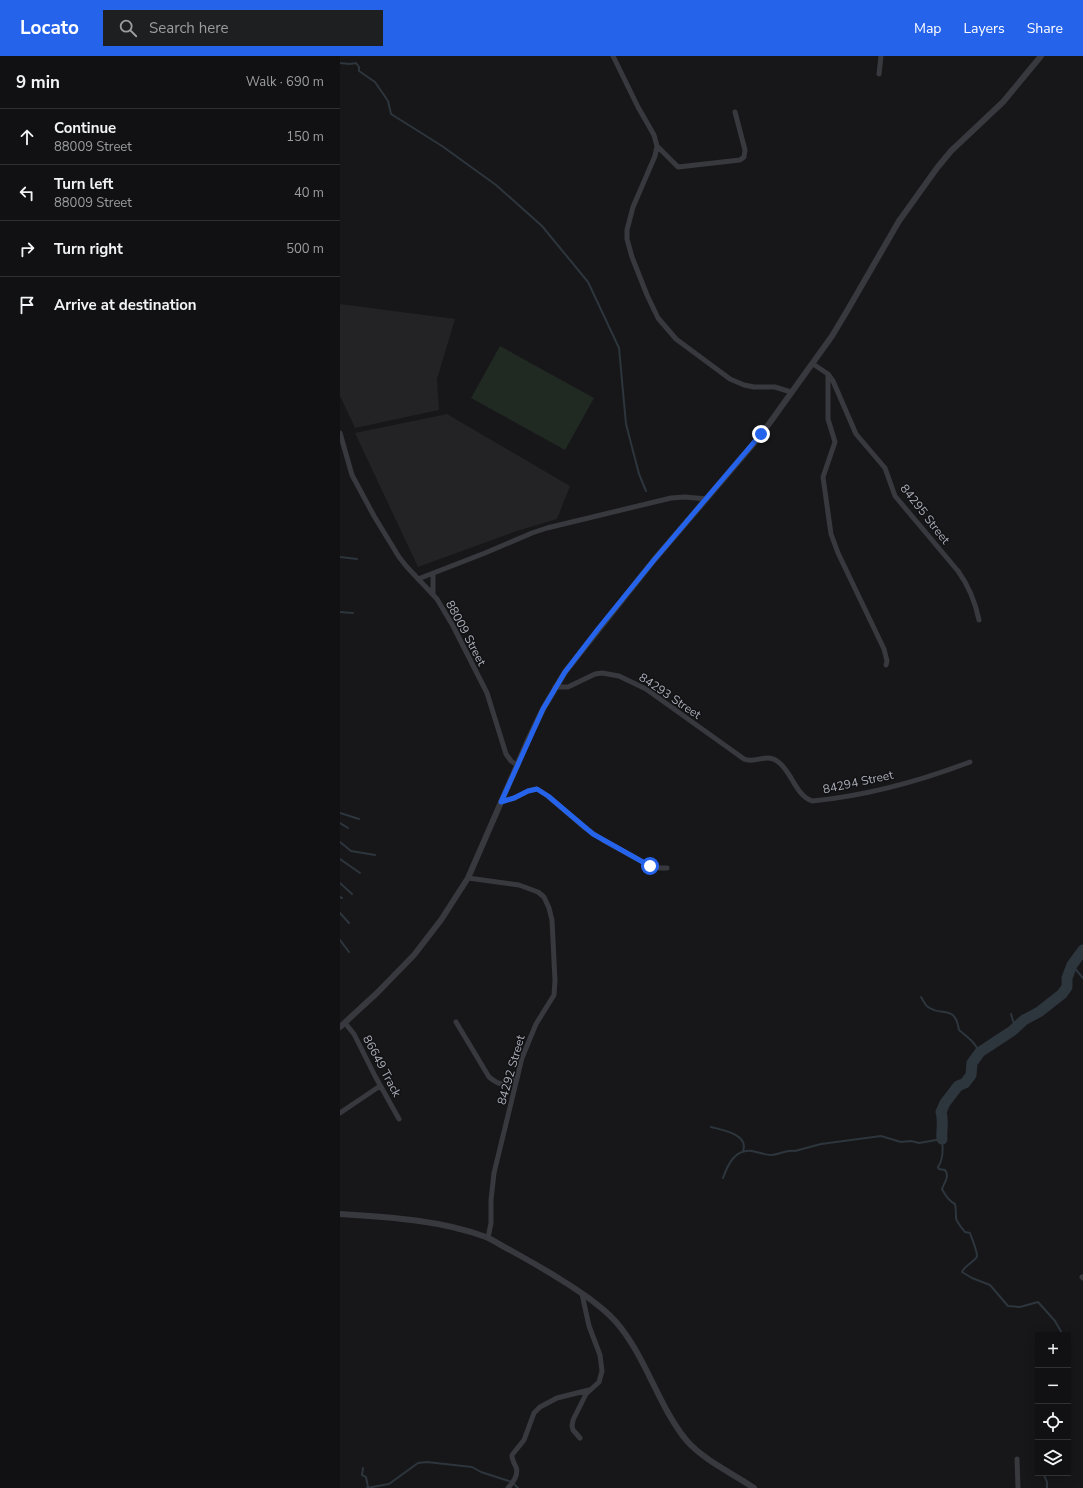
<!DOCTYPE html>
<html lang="en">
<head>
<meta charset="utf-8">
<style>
	:root { --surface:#111113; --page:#1e1f21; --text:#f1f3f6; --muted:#9c9da0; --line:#303133; --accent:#2563eb }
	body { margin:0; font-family:"Nunito Sans",sans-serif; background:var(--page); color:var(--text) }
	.controls { position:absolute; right:12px; bottom:12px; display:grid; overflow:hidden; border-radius:0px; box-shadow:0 2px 10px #0003 }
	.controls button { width:36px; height:36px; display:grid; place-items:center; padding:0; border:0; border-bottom:1px solid var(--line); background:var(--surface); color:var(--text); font:20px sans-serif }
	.stop { position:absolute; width:12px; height:12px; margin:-9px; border:3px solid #2563eb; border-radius:50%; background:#fff }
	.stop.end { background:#2563eb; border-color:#fff; box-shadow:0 1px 4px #0008 }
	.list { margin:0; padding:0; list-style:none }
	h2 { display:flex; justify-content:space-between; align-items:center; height:52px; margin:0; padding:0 16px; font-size:17px }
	h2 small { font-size:13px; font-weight:400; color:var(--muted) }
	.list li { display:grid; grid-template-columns:26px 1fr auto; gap:12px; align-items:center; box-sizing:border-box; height:56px; padding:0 16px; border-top:1px solid var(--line) }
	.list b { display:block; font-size:15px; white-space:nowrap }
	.list p { margin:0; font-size:13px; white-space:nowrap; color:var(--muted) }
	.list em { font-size:13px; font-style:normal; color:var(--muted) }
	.icon { flex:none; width:22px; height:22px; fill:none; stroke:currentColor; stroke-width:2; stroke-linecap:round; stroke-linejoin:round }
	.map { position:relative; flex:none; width:743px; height:1432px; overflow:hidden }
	header { display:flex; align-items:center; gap:24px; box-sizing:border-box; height:56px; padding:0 20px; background:var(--accent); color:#fff }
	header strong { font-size:19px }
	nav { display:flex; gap:22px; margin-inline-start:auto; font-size:14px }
	.search { width:280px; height:36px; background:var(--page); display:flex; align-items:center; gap:10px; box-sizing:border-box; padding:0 14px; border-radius:0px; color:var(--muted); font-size:15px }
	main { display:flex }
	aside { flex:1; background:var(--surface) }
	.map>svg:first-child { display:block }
</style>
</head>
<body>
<header>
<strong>Locato</strong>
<div class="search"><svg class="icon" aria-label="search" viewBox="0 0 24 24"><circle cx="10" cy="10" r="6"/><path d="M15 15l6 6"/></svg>Search here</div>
<nav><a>Map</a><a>Layers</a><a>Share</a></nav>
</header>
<main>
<aside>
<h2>9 min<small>Walk · 690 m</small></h2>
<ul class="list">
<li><svg class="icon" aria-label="ahead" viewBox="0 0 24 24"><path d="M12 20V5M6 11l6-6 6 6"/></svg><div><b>Continue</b><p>88009 Street</p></div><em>150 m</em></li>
<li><svg class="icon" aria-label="left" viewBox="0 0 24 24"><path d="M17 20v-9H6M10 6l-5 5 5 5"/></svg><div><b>Turn left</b><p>88009 Street</p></div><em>40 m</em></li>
<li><svg class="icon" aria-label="right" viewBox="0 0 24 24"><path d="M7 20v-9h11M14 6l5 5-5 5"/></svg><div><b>Turn right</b></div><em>500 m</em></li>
<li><svg class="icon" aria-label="arrive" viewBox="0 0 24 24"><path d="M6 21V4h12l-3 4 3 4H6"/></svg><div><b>Arrive at destination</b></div></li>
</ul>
</aside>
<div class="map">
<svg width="743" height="1432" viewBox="0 0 743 1432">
	<rect width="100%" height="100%" fill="#171719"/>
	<!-- built -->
	<path fill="#232326" d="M 0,248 L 115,263 L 97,323 L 99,354 L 15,372 L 0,340 Z
		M 107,358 L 230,430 L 217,463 L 177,475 L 78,511 L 15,377 Z"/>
	<!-- grass -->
	<path fill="#212923" d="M 160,290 L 254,342 L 225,394 L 131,342 Z"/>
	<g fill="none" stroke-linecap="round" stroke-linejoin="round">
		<!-- stream -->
		<path stroke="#2d353d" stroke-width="2" d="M 0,7 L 10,8 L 16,7 L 19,11 L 19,15 L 35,26 L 48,45 L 51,58 L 102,90 L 156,129 L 202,170 L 248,226 L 279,292 L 286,368 L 299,418 L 306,435
			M 0,501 L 17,503
			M 0,556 L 13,557
			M 0,757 L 19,763
			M 0,767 L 8,772
			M 0,786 L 11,795 L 35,799
			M 0,803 L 20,817
			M 0,827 L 12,838
			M 0,841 L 2,842
			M 0,857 L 9,867
			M 0,884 L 9,896
			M 732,909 L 743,922
			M 581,941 C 583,944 585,949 588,951 C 602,961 615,948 619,974 C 627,981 636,987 639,996
			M 671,958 L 674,968 L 678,969
			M 371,1071 C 382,1074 409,1078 403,1095
			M 383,1122 C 388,1108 395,1093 412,1095 C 418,1096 425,1099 431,1099 C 439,1099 447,1093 455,1095 L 481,1088 L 541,1080 L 561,1086 L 571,1085 L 579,1087 L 602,1083 C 603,1091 603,1104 598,1111 L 599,1113 L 605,1114 C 610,1120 604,1127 602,1133 C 605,1139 609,1145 615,1148 C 616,1153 616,1156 616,1162 C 617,1167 622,1172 625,1176 L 630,1177 C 632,1183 637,1194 637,1200 C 637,1204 624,1210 622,1216 L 632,1222 L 650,1229 L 668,1250 L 680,1251 L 698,1246 L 715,1265 L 723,1279
			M 23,1412 L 22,1419 L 26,1421 L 28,1431
			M 703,1417 L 707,1426 L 707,1432
			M 27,1432 L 49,1428 L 78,1407 L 87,1406 L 132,1411 L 141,1416 L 172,1426 L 178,1432"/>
		<!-- river -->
		<path stroke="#2d353d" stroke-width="11" d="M 602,1083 C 601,1074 604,1065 601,1056 L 605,1047 L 618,1030 L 625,1027 L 631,1019 L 632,1007 L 640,996 L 672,975 L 684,964 L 699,956 L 722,938 L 727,931 L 727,922 L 732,909 L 743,894"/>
		<!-- minor -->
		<path stroke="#38393e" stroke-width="5" d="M 273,0 L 298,51 L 314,79 L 317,90 L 315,100 L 293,151 L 287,174 L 287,183 L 292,201 L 307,239 L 318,262 L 336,283 L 390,323 L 404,329 L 414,331 L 435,331 L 451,336
			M 539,18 L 541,0
			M 317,90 L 338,111 L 400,104 L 404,101 L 405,94 L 395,56
			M 473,308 L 488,318 L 493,325 L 516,378 L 545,412 L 555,440 L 618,515 C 629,530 635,545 639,564
			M 488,319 L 488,363 L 495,386 L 483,421 L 491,478 L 498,497 L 544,593 L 547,605 L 546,609
			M 0,377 L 12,419 L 34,460 L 59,501 L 67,511 L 97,543 L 113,570 L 147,637 L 166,698 L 171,705 L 177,709
			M 78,523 L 145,497 L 192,477 L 207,472 L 331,442 L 345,441 L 367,443
			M 93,538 L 93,518
			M 215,631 L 228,631 L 255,618 L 262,617 L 279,620 L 306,633 L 404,703 C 415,708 426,697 437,705 C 452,715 455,739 472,745 C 526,740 580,725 630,706
			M 161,746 L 175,742 L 188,735 L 197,733 L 208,740 L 245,772 L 263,784 L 310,810 L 320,812 L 327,812
			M 128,822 L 179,829 L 198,836 L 204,841 L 209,852 L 212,864 L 215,925 L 214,939 L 196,968 L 182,1002 L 154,1117 L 151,1144 L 151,1167 L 148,1182
			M 116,966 L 149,1021 C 161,1031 168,1031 178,1019
			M 5,967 L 14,978 L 35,1020 L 59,1063
			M 0,1057 L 40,1030
			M 742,1221 L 743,1222
			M 240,1382 L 233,1374 L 232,1370 L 233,1364 L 246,1338 L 259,1326 L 262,1315 L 260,1299 L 249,1270 L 242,1238
			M 677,1403 L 678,1432
			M 168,1432 C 173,1426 179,1419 176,1411 C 174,1407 172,1404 172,1399 L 184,1384 L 194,1357 L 200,1351 L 217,1342 L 249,1334"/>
		<!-- tertiary -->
		<path stroke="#38393e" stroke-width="6" d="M 0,971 L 37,937 L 74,899 L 101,864 L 128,822 L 189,682 L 203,653 L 225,616 L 314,504 L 421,379 L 492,280 L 507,255 L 559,165 L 597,112 L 611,95 L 663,46 L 701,0
			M 0,1158 C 48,1161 101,1164 146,1181 C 155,1185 162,1190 170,1194 C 188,1204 206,1214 223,1225 C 243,1238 267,1253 281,1272 C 308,1307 319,1351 347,1385 C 365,1405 392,1417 414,1432"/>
	</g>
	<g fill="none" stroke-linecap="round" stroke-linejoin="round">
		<!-- route -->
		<path stroke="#2563eb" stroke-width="5" d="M 310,810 L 253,778 L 208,740 L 197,733 L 188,735 L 174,742 L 161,746 L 203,653 L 225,616 L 258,573 L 314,504 L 421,378"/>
	</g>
	<g text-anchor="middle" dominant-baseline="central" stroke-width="3" stroke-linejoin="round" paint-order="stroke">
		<!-- street labels -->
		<g font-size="12" fill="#aaadb8" stroke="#121214">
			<text transform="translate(585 458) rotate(52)">84295 Street</text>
			<text transform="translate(126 577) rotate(62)">88009 Street</text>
			<text transform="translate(330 640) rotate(34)">84293 Street</text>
			<text transform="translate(518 726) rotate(-12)">84294 Street</text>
			<text transform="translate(42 1010) rotate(62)">86649 Track</text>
			<text transform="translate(171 1014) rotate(-74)">84292 Street</text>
		</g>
	</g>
</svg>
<div class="controls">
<button>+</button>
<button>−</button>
<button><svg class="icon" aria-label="locate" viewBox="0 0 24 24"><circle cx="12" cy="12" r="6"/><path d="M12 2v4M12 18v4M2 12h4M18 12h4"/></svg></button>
<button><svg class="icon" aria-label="layers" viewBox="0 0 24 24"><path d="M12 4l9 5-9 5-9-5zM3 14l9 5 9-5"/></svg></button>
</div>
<div class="stop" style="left:310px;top:810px"></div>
<div class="stop end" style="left:421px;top:378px"></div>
</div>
</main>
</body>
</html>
